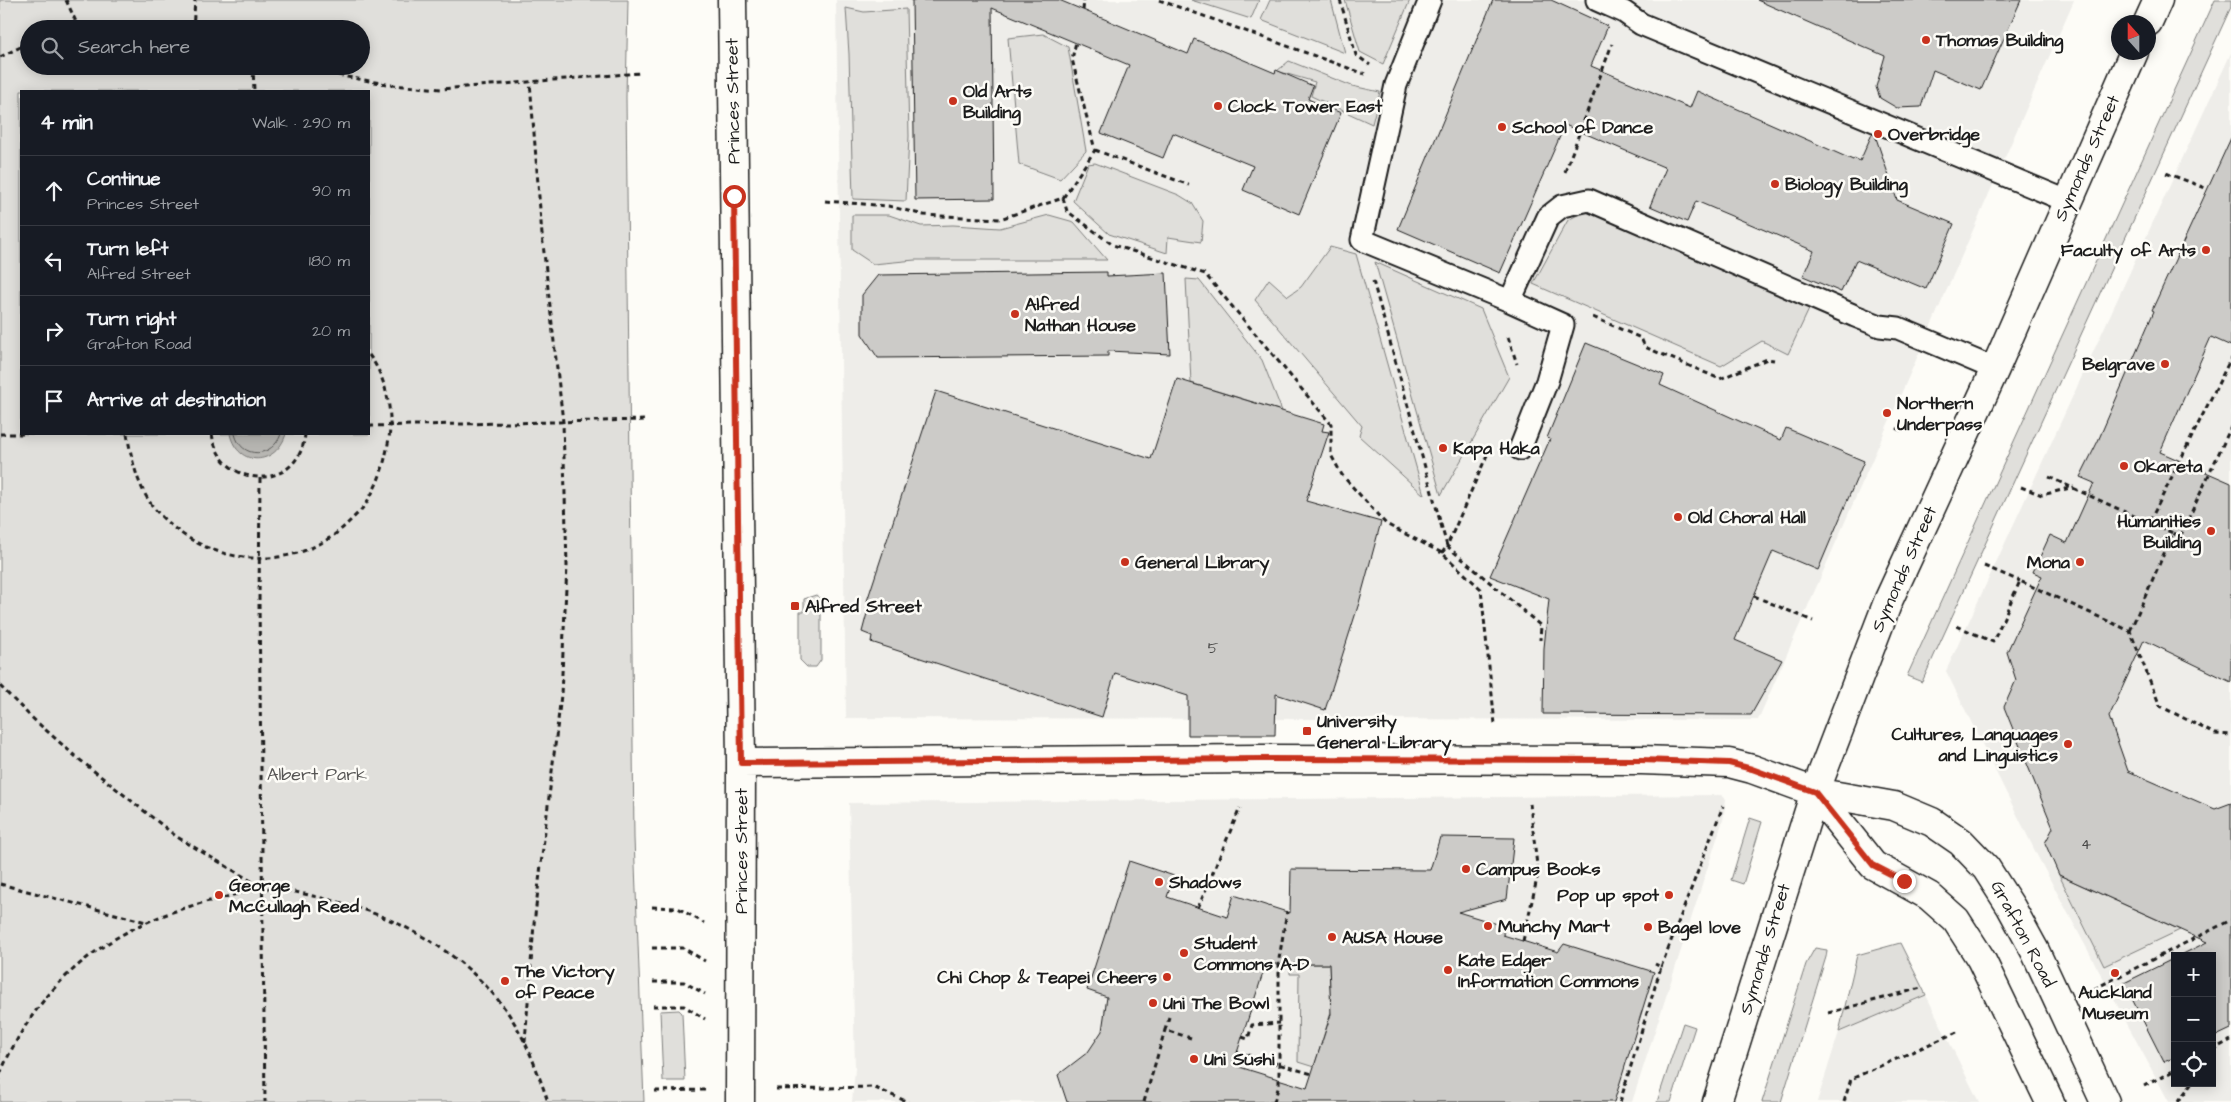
<!DOCTYPE html>
<html lang="en">
<head>
<meta charset="utf-8">
<style>
	:root { --surface:#171b24; --page:#20242c; --text:#f1f3f6; --muted:#9ea1a6; --line:#363941 }
	body { margin:0; font-family:"Architects Daughter",sans-serif; background:var(--page); color:var(--text) }
	.controls { position:absolute; right:15px; bottom:15px; display:grid; overflow:hidden; border-radius:0px; box-shadow:0 2px 12px #0003 }
	.controls button { width:45px; height:45px; display:grid; place-items:center; padding:0; border:0; border-bottom:1px solid var(--line); background:var(--surface); color:var(--text); font:25px sans-serif }
	.compass { position:absolute; left:2111px; top:15px; width:45px; height:45px; border-radius:50%; background:var(--surface); box-shadow:0 2px 12px #0003; rotate:339deg }
	.stop { position:absolute; width:15px; height:15px; margin:-11px; border:4px solid #c8321e; border-radius:50%; background:#fff }
	.stop.end { background:#c8321e; border-color:#fff; box-shadow:0 1px 5px #0008 }
	.list { margin:0; padding:0; list-style:none }
	h2 { display:flex; justify-content:space-between; align-items:center; height:65px; margin:0; padding:0 20px; font-size:21px }
	h2 small { font-size:16px; font-weight:400; color:var(--muted) }
	.list li { display:grid; grid-template-columns:32px 1fr auto; gap:15px; align-items:center; box-sizing:border-box; height:70px; padding:0 20px; border-top:1px solid var(--line) }
	.list b { display:block; font-size:19px; white-space:nowrap }
	.list p { margin:0; font-size:16px; white-space:nowrap; color:var(--muted) }
	.list em { font-size:16px; font-style:normal; color:var(--muted) }
	.icon { flex:none; width:28px; height:28px; fill:none; stroke:currentColor; stroke-width:2; stroke-linecap:round; stroke-linejoin:round }
	.map { position:relative; flex:none; width:2231px; height:1102px; overflow:hidden }
	.search { position:absolute; background:var(--surface); box-shadow:0 2px 12px #0003; left:20px; top:20px; width:350px; height:55px; display:flex; align-items:center; gap:12px; box-sizing:border-box; padding:0 18px; border-radius:28px; color:var(--muted); font-size:19px }
	.panel { position:absolute; background:var(--surface); box-shadow:0 2px 12px #0003; left:20px; top:90px; width:350px; height:345px; border-radius:0px }
	.map>svg:first-child { display:block }
</style>
</head>
<body>
<div class="map">
<svg width="2231" height="1102" viewBox="0 0 2231 1102">
	<rect width="100%" height="100%" fill="#fdfcf7"/>
	<filter id="ink" filterUnits="userSpaceOnUse"><feTurbulence type="fractalNoise" baseFrequency=".02" numOctaves="2"/><feDisplacementMap in="SourceGraphic" scale="10" xChannelSelector="R" yChannelSelector="G"/><feConvolveMatrix kernelMatrix="1 2 1 2 8 2 1 2 1" color-interpolation-filters="sRGB"/></filter>
	<g filter="url(#ink)">
		<!-- built -->
		<path fill="#eeede9" fill-rule="evenodd" d="M 836,0 L 2074,0 L 1758,720 L 846,718 Z
			M 2231,53 L 2231,1102 L 2169,1102 L 2038,857 L 1946,671 ZM 2175,956 L 2212,956 L 2212,1083 L 2175,1083 Z
			M 1721,795 L 1726,799 L 1723,820 L 1632,1102 L 852,1102 L 855,1069 L 849,803 Z
			M 1926,995 L 1979,1102 L 1817,1102 L 1839,1032 Z"/>
		<!-- green -->
		<path fill="#e0dfdb" stroke="#7e7e7c" fill-rule="evenodd" d="M 0,0 L 628,0 L 626,97 L 634,838 L 644,1102 L 0,1102 ZM 29,29 L 361,29 L 361,66 L 29,66 ZM 21,91 L 369,91 L 369,434 L 21,434 Z
			M 1191,0 L 1259,0 L 1251,19 Z
			M 1270,0 L 1331,0 L 1345,53 L 1261,20 Z
			M 1345,0 L 1410,0 L 1383,64 L 1360,52 Z
			M 2215,0 L 2231,0 L 2231,7 L 1922,682 L 1907,676 Z
			M 846,8 L 864,12 L 906,9 L 909,136 L 906,201 L 853,199 L 849,54 Z
			M 1043,34 L 1068,47 L 1086,151 L 1060,179 L 1019,164 L 1008,38 Z
			M 1289,61 L 1352,86 L 1380,92 L 1372,124 L 1311,96 L 1315,82 L 1277,71 Z
			M 1095,163 L 1179,195 L 1192,203 L 1203,221 L 1201,242 L 1168,237 L 1167,253 L 1109,234 L 1073,201 L 1088,164 Z
			M 1591,208 L 1812,303 L 1788,354 L 1762,341 L 1721,366 L 1533,284 L 1568,220 Z
			M 852,215 L 889,215 L 921,226 L 953,225 L 1000,228 L 1049,215 L 1074,222 L 1107,260 L 915,260 L 873,264 L 852,250 Z
			M 1330,247 L 1356,254 L 1424,495 L 1359,436 L 1362,426 L 1255,300 L 1269,279 L 1288,296 L 1301,287 Z
			M 1375,262 L 1481,309 L 1509,377 L 1441,495 Z
			M 1186,279 L 1199,280 L 1262,360 L 1282,411 L 1191,383 Z
			M 816,595 L 821,599 L 821,660 L 816,667 L 807,667 L 800,660 L 800,612 L 804,612 L 804,599 Z
			M 1750,818 L 1762,822 L 1743,884 L 1731,880 Z
			M 2059,875 L 2180,930 L 2104,966 Z
			M 1900,943 L 1926,995 L 1839,1032 L 1857,955 Z
			M 1815,948 L 1827,950 L 1826,957 L 1781,1102 L 1762,1102 L 1806,964 Z
			M 1290,964 L 1329,964 L 1331,1006 L 1333,1006 L 1314,1067 L 1298,1062 L 1299,974 L 1290,974 Z
			M 679,1010 L 682,1013 L 685,1081 L 663,1081 L 660,1011 Z
			M 1683,1023 L 1695,1027 L 1671,1102 L 1657,1102 Z"/>
		<!-- water -->
		<path fill="#b7b6b2" stroke="#797876" d="M 230,434 L 286,434 C 276,466 238,468 230,434 Z"/>
		<g fill="none" stroke-linecap="round" stroke-linejoin="round">
			<!-- shore -->
			<path stroke="#5a5a58" stroke-width="1" d="M 235,434 C 241,460 273,458 281,434"/>
		</g>
		<!-- building -->
		<path fill="#cccbc8" stroke="#1c1c1c" fill-rule="evenodd" d="M 912,0 L 1059,0 L 1188,54 L 1194,39 L 1275,73 L 1276,70 L 1313,86 L 1308,99 L 1341,113 L 1299,214 L 1243,190 L 1253,166 L 1173,133 L 1163,158 L 1101,133 L 1129,65 L 992,8 L 994,199 L 915,200 Z
			M 1493,0 L 1551,0 L 1608,26 L 1591,66 L 1690,108 L 1697,91 L 1853,160 L 1854,158 L 1860,161 L 1872,134 L 1875,135 L 1897,200 L 1954,224 L 1926,289 L 1856,260 L 1841,292 L 1803,276 L 1814,251 L 1696,201 L 1687,222 L 1650,206 L 1666,168 L 1565,125 L 1500,273 L 1398,229 Z
			M 1757,0 L 2021,0 L 1981,90 L 1933,70 L 1921,107 L 1897,108 L 1880,98 L 1876,87 L 1885,56 Z
			M 2231,138 L 2231,346 L 2211,337 L 2160,452 L 2231,483 L 2231,682 L 2144,640 L 2109,717 L 2128,771 L 2215,809 L 2231,803 L 2231,1029 L 2212,1038 L 2212,956 L 2179,956 L 2207,942 L 2059,875 L 2045,843 L 2053,828 L 2004,707 L 2016,680 L 2007,652 L 2042,576 L 2033,572 L 2050,535 L 2067,543 L 2094,483 L 2080,477 L 2098,441 L 2154,311 L 2152,310 Z
			M 1107,272 L 1107,276 L 1166,273 L 1170,354 L 1108,351 L 1108,356 L 878,358 L 862,334 L 862,295 L 878,275 Z
			M 1586,343 L 1664,375 L 1660,385 L 1781,440 L 1786,428 L 1864,461 L 1818,570 L 1773,551 L 1735,640 L 1782,660 L 1751,715 L 1543,714 L 1544,648 L 1549,599 L 1490,576 L 1550,439 L 1547,438 Z
			M 1177,379 L 1324,424 L 1322,431 L 1329,432 L 1306,501 L 1381,522 L 1359,603 L 1325,710 L 1276,694 L 1275,735 L 1188,735 L 1188,696 L 1115,673 L 1102,717 L 871,642 L 872,636 L 862,632 L 870,602 L 867,601 L 936,391 L 1151,459 Z
			M 1440,837 L 1514,838 L 1507,899 L 1458,912 L 1504,926 L 1503,935 L 1558,952 L 1564,944 L 1654,972 L 1614,1102 L 1067,1102 L 1058,1075 L 1088,1052 L 1102,1031 L 1107,997 L 1087,990 L 1129,861 L 1174,876 L 1167,897 L 1227,917 L 1234,895 L 1290,913 L 1291,869 L 1430,870 ZM 1266,964 L 1329,964 L 1331,1014 L 1307,1088 L 1233,1065 Z
			M 2175,958 L 2175,1057 L 2164,1062 L 2124,983 Z"/>
		<g fill="none" stroke-linecap="round" stroke-linejoin="round">
			<defs>
				<path id="service" d="M 1430,0 L 1396,85 L 1362,240 L 1510,301 L 1548,217 L 1562,206 L 1589,200 L 1855,316 L 1880,326 L 1898,328 L 1995,369
					M 1597,0 L 1624,12 L 1641,24 L 2067,201
					M 1510,301 L 1563,325 L 1547,381 L 1520,449"/>
				<path id="minor" d="M 732,0 L 741,763 L 740,1102
					M 741,763 L 1260,759 L 1641,760 L 1729,763 L 1752,769 L 1815,792"/>
				<path id="secondary" d="M 2148,22 L 2158,0
					M 1815,792 L 1894,806 L 1932,822 L 1961,842 L 1986,868 L 2011,907 L 2035,951 L 2105,1102
					M 1815,792 L 1873,865 L 1929,896 L 1956,920 L 1981,959 L 2050,1102
					M 1717,1102 L 1815,792 L 1889,599 L 1995,369 L 2134,52"/>
			</defs>
			<!-- service casing -->
			<use href="#service" stroke="#1c1c1c" stroke-width="25"/>
			<!-- minor casing -->
			<use href="#minor" stroke="#1c1c1c" stroke-width="31"/>
			<!-- secondary casing -->
			<use href="#secondary" stroke="#1c1c1c" stroke-width="31"/>
			<!-- path -->
			<path stroke="#1c1c1c" stroke-width="3" stroke-dasharray="5 4" stroke-linecap="butt" d="M 66,0 L 78,26
				M 1159,0 L 1365,74
				M 1340,0 L 1356,55 L 1370,65
				M 1083,10 L 1084,0
				M 66,29 C 92,22 121,25 147,29
				M 193,29 L 195,0
				M 0,57 L 29,43
				M 253,66 L 254,91
				M 303,66 L 347,77 L 392,85 L 441,89 L 640,73
				M 1095,150 L 1189,185
				M 1565,172 L 1612,44
				M 2166,173 L 2208,189
				M 1063,198 L 1067,211 L 1113,245 L 1205,274 L 1331,424 L 1331,455 L 1342,475 L 1386,524 L 1442,553 L 1481,589 L 1495,724
				M 825,201 L 888,206 L 924,215 L 1000,219 L 1063,198 L 1095,150 L 1072,59 L 1076,42
				M 1373,281 L 1447,546 L 1442,553
				M 1593,317 L 1641,338 L 1645,347 L 1720,379 L 1767,359 L 1774,360
				M 1508,337 L 1517,364
				M 369,426 L 645,420
				M 1897,428 L 1902,431
				M 0,434 L 23,434
				M 127,434 C 132,460 137,486 154,508 C 202,567 295,577 349,522 C 355,516 363,509 367,502 C 380,481 385,462 389,438 C 393,412 386,377 369,355
				M 212,434 C 221,491 300,492 305,434
				M 1487,455 L 1447,546 L 1541,626 L 1540,640
				M 2049,477 L 2149,523
				M 260,478 L 259,603 L 265,1102
				M 2021,487 L 2042,495 L 2074,487
				M 2173,533 L 2180,537 L 2231,427
				M 1984,566 L 2020,581
				M 1754,596 L 1813,621
				M 1957,626 L 1993,642 L 2020,581 L 2130,631 L 2160,706 L 2215,734 L 2231,735
				M 2130,631 L 2173,533 L 2149,523 L 2231,358
				M 0,686 L 30,716 L 75,756 L 177,837 L 263,888
				M 0,884 L 146,922
				M 652,907 L 678,908 L 704,923
				M 1198,908 L 1240,808
				M 1523,941 L 1538,874 L 1530,804
				M 652,948 L 683,948 L 705,961
				M 1661,967 L 1723,806
				M 653,982 L 684,982 L 705,994
				M 2094,989 L 2231,920
				M 653,1006 L 684,1006 L 705,1019
				M 1828,1013 L 1921,988
				M 1169,1017 L 1165,1030 L 1191,1038
				M 1242,1037 L 1248,1039 L 1252,1025 L 1279,1023
				M 525,1042 L 534,924 L 561,695 L 567,566 L 563,422 L 542,235 L 530,82
				M 2212,1050 L 2231,1040
				M 2212,1055 L 2218,1048
				M 0,1074 C 42,976 116,922 218,899 C 232,896 247,890 262,889 C 280,887 308,895 326,899 C 397,915 468,954 510,1016 C 527,1042 538,1072 548,1102
				M 2144,1086 L 2175,1070
				M 776,1089 L 873,1087 L 908,1102
				M 655,1091 L 705,1090
				M 1144,1102 L 1165,1030
				M 1274,1102 L 1279,1085 L 1279,959 L 1287,911
				M 1620,1102 L 1661,967 L 1655,964
				M 1844,1102 L 1851,1079 L 1957,1032
				M 2178,1102 L 2192,1083"/>
			<!-- service -->
			<use href="#service" stroke="#fdfcf7" stroke-width="21"/>
			<!-- minor -->
			<use href="#minor" stroke="#fdfcf7" stroke-width="28"/>
			<!-- secondary -->
			<use href="#secondary" stroke="#fdfcf7" stroke-width="28"/>
			<!-- path-bridge -->
			<path stroke="#1c1c1c" stroke-width="3" stroke-dasharray="5 4" stroke-linecap="butt" d="M 1237,1052 L 1312,1074"/>
		</g>
	</g>
	<g fill="none" stroke-linecap="round" stroke-linejoin="round" filter="url(#ink)">
		<!-- route -->
		<path stroke="#c8321e" stroke-width="6" d="M 734,196 L 741,763 L 1260,759 L 1641,760 L 1729,763 L 1752,769 L 1815,792 L 1873,865 L 1904,881"/>
	</g>
	<!-- markers -->
	<g fill="#c8321e" stroke="#fdfcf7" stroke-width="2">
		<circle cx="1926" cy="40" r="5"/>
		<circle cx="953" cy="101" r="5"/>
		<circle cx="1218" cy="106" r="5"/>
		<circle cx="1502" cy="127" r="5"/>
		<circle cx="1878" cy="134" r="5"/>
		<circle cx="1775" cy="184" r="5"/>
		<circle cx="2206" cy="250" r="5"/>
		<circle cx="1015" cy="314" r="5"/>
		<circle cx="2165" cy="364" r="5"/>
		<circle cx="1887" cy="413" r="5"/>
		<circle cx="1443" cy="448" r="5"/>
		<circle cx="2124" cy="466" r="5"/>
		<circle cx="1678" cy="517" r="5"/>
		<circle cx="2211" cy="531" r="5"/>
		<circle cx="1125" cy="562" r="5"/>
		<circle cx="2080" cy="562" r="5"/>
		<rect x="790" y="601" width="10" height="10" rx="2.5"/>
		<rect x="1302" y="726" width="10" height="10" rx="2.5"/>
		<circle cx="2068" cy="744" r="5"/>
		<circle cx="1466" cy="869" r="5"/>
		<circle cx="1159" cy="882" r="5"/>
		<circle cx="219" cy="895" r="5"/>
		<circle cx="1669" cy="895" r="5"/>
		<circle cx="1488" cy="926" r="5"/>
		<circle cx="1648" cy="927" r="5"/>
		<circle cx="1332" cy="937" r="5"/>
		<circle cx="1184" cy="953" r="5"/>
		<circle cx="1448" cy="970" r="5"/>
		<circle cx="2115" cy="973" r="5"/>
		<circle cx="1167" cy="977" r="5"/>
		<circle cx="505" cy="981" r="5"/>
		<circle cx="1153" cy="1003" r="5"/>
		<circle cx="1194" cy="1059" r="5"/>
	</g>
	<g text-anchor="middle" dominant-baseline="central" stroke-width="5" stroke-linejoin="round" paint-order="stroke">
		<!-- number labels -->
		<g font-size="15" fill="#484847">
			<text x="1213" y="648">5</text>
			<text x="2086" y="844">4</text>
		</g>
		<!-- poi labels -->
		<g font-size="18" font-weight="bold" fill="#1c1c1c" stroke="#fdfcf7" text-anchor="start">
			<text x="1936" y="40">Thomas Building</text>
			<text x="963" y="91">Old Arts<tspan x="963" dy="21">Building</tspan></text>
			<text x="1228" y="106">Clock Tower East</text>
			<text x="1512" y="127">School of Dance</text>
			<text x="1888" y="134">Overbridge</text>
			<text x="1785" y="184">Biology Building</text>
			<text x="2196" y="250" text-anchor="end">Faculty of Arts</text>
			<text x="1025" y="304">Alfred<tspan x="1025" dy="21">Nathan House</tspan></text>
			<text x="2155" y="364" text-anchor="end">Belgrave</text>
			<text x="1897" y="403">Northern<tspan x="1897" dy="21">Underpass</tspan></text>
			<text x="1453" y="448">Kapa Haka</text>
			<text x="2134" y="466">Okareta</text>
			<text x="1688" y="517">Old Choral Hall</text>
			<text x="2201" y="521" text-anchor="end">Humanities<tspan x="2201" dy="21">Building</tspan></text>
			<text x="1135" y="562">General Library</text>
			<text x="2070" y="562" text-anchor="end">Mona</text>
			<text x="805" y="606">Alfred Street</text>
			<text x="1317" y="721">University<tspan x="1317" dy="21">General Library</tspan></text>
			<text x="2058" y="734" text-anchor="end">Cultures, Languages<tspan x="2058" dy="21">and Linguistics</tspan></text>
			<text x="1476" y="869">Campus Books</text>
			<text x="1169" y="882">Shadows</text>
			<text x="229" y="885">George<tspan x="229" dy="21">McCullagh Reed</tspan></text>
			<text x="1659" y="895" text-anchor="end">Pop up spot</text>
			<text x="1498" y="926">Munchy Mart</text>
			<text x="1658" y="927">Bagel love</text>
			<text x="1342" y="937">AUSA House</text>
			<text x="1194" y="943">Student<tspan x="1194" dy="21">Commons A-D</tspan></text>
			<text x="1458" y="960">Kate Edger<tspan x="1458" dy="21">Information Commons</tspan></text>
			<text x="515" y="971">The Victory<tspan x="515" dy="21">of Peace</tspan></text>
			<text x="1157" y="977" text-anchor="end">Chi Chop &amp; Teapei Cheers</text>
			<text x="2115" y="992" text-anchor="middle">Auckland<tspan x="2115" dy="21">Museum</tspan></text>
			<text x="1163" y="1003">Uni The Bowl</text>
			<text x="1204" y="1059">Uni Sushi</text>
		</g>
		<!-- street labels -->
		<g font-size="18" fill="#1c1c1c" stroke="#fdfcf7">
			<text transform="translate(733 101) rotate(-91)">Princes Street</text>
			<text transform="translate(2087 158) rotate(-66)">Symonds Street</text>
			<text transform="translate(1904 569) rotate(-66)">Symonds Street</text>
			<text transform="translate(741 851) rotate(-90)">Princes Street</text>
			<text transform="translate(2023 934) rotate(62)">Grafton Road</text>
			<text transform="translate(1765 949) rotate(-73)">Symonds Street</text>
		</g>
		<!-- park labels -->
		<g font-size="18" fill="#575655" stroke="#fdfcf7">
			<text x="317" y="774">Albert Park</text>
		</g>
	</g>
</svg>
<div class="controls">
<button>+</button>
<button>−</button>
<button><svg class="icon" aria-label="locate" viewBox="0 0 24 24"><circle cx="12" cy="12" r="6"/><path d="M12 2v4M12 18v4M2 12h4M18 12h4"/></svg></button>
</div>
<svg class="compass" viewBox="-18 -18 36 36"><path d="M0-13l5 13h-10z" fill="#e53935"/><path d="M0 13l5-13h-10z" fill="#9ea1a6"/></svg>
<div class="stop" style="left:734px;top:196px"></div>
<div class="stop end" style="left:1904px;top:881px"></div>
<div class="search"><svg class="icon" aria-label="search" viewBox="0 0 24 24"><circle cx="10" cy="10" r="6"/><path d="M15 15l6 6"/></svg>Search here</div>
<section class="panel">
<h2>4 min<small>Walk · 290 m</small></h2>
<ul class="list">
<li><svg class="icon" aria-label="ahead" viewBox="0 0 24 24"><path d="M12 20V5M6 11l6-6 6 6"/></svg><div><b>Continue</b><p>Princes Street</p></div><em>90 m</em></li>
<li><svg class="icon" aria-label="left" viewBox="0 0 24 24"><path d="M17 20v-9H6M10 6l-5 5 5 5"/></svg><div><b>Turn left</b><p>Alfred Street</p></div><em>180 m</em></li>
<li><svg class="icon" aria-label="right" viewBox="0 0 24 24"><path d="M7 20v-9h11M14 6l5 5-5 5"/></svg><div><b>Turn right</b><p>Grafton Road</p></div><em>20 m</em></li>
<li><svg class="icon" aria-label="arrive" viewBox="0 0 24 24"><path d="M6 21V4h12l-3 4 3 4H6"/></svg><div><b>Arrive at destination</b></div></li>
</ul>
</section>
</div>
</body>
</html>
